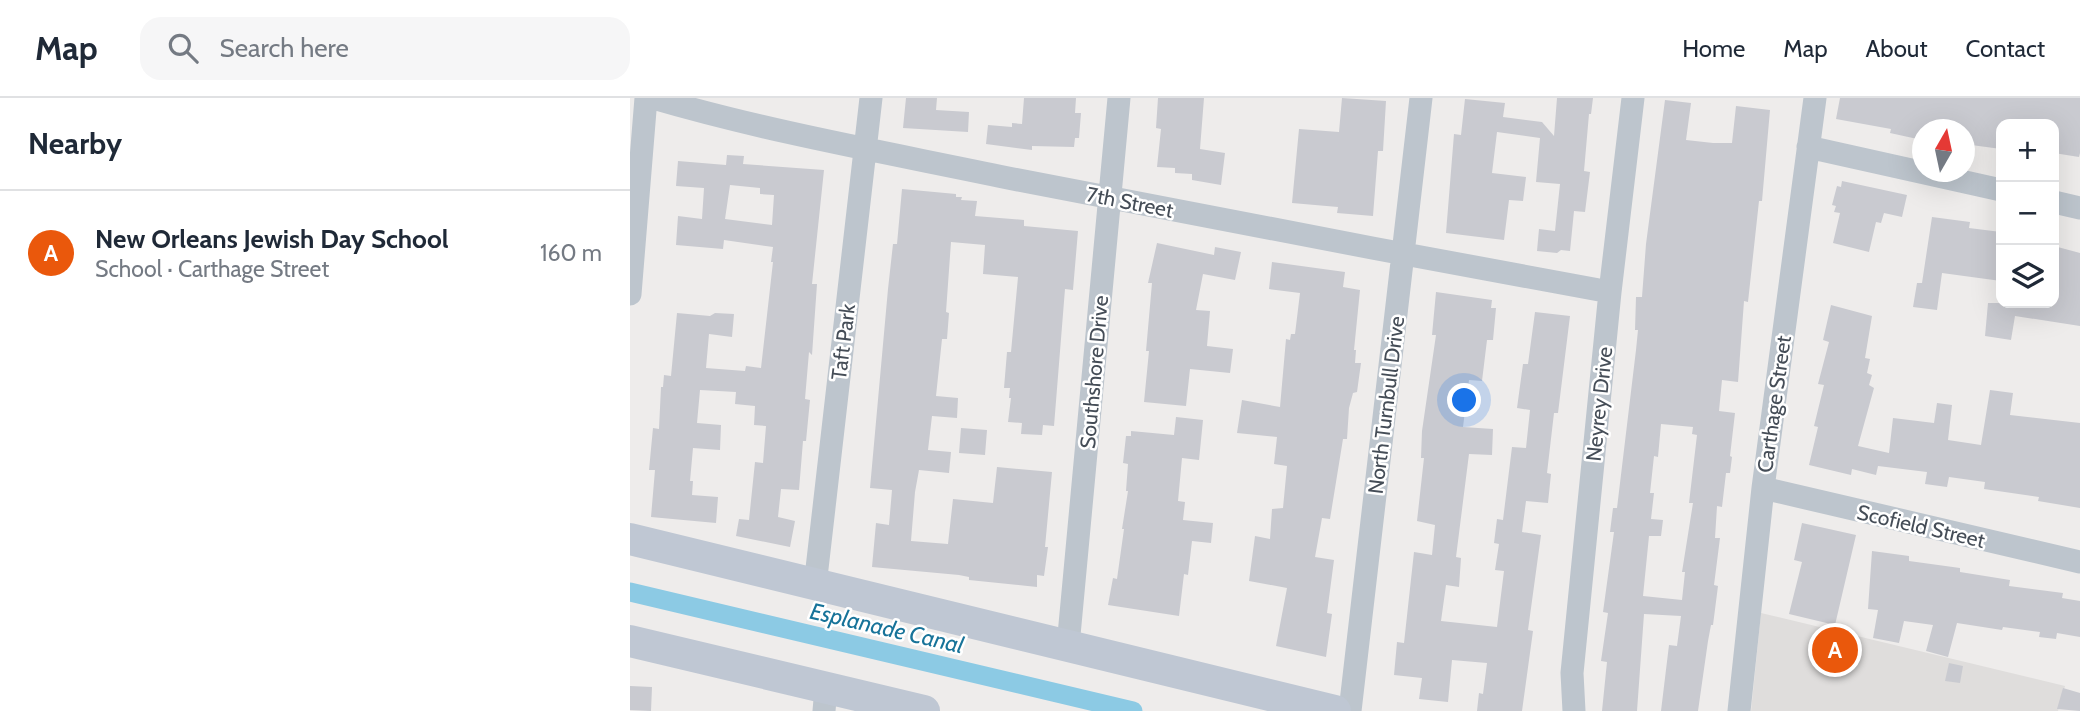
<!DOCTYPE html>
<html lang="en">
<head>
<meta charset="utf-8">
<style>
	:root { --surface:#fff; --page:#f6f6f7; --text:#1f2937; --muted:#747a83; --line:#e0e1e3; --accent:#ea580c }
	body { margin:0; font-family:Cabin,sans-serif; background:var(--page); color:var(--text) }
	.controls { position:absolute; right:21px; top:21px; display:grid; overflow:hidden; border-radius:14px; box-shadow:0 7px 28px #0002 }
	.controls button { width:63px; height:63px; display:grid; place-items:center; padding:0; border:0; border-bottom:2px solid var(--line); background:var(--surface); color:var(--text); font:35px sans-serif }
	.compass { position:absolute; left:1282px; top:21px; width:63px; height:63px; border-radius:50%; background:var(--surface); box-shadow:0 7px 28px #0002; rotate:9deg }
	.you { position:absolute; left:835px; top:303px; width:24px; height:24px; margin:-18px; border:5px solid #fff; border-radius:50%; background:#1a73e8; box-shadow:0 0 0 10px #1a73e833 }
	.badge { display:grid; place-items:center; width:46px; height:46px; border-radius:50%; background:var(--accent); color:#fff; font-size:23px; font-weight:700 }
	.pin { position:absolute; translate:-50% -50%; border:4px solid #fff; box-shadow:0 2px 7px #0006 }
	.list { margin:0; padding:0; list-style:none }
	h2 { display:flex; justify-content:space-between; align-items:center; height:91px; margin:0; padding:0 28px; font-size:30px }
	h2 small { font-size:23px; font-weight:400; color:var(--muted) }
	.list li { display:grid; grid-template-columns:46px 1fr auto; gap:21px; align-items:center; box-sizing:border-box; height:126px; padding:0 28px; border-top:2px solid var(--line) }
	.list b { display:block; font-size:26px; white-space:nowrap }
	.list p { margin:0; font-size:23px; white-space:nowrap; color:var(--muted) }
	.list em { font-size:23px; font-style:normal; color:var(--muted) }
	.icon { flex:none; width:38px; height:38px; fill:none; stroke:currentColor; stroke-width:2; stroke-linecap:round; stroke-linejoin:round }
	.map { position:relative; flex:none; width:1450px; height:613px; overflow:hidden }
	header { display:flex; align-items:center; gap:42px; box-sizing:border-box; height:98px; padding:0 35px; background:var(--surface); border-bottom:2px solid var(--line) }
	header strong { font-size:33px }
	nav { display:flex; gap:38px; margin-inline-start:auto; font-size:24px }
	.search { width:490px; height:63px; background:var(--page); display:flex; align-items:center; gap:18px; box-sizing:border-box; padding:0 24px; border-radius:21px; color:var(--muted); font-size:26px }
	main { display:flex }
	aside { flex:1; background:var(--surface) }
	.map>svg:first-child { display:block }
</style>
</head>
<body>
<header>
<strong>Map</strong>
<div class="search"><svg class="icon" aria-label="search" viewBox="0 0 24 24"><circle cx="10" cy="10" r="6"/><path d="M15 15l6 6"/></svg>Search here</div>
<nav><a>Home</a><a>Map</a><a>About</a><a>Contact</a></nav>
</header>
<main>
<aside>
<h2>Nearby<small></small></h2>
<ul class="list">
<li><span class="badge">A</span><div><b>New Orleans Jewish Day School</b><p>School · Carthage Street</p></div><em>160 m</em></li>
</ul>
</aside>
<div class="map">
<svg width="1450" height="613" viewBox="0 0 1450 613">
	<rect width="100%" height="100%" fill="#eeeceb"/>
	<!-- education -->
	<path fill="#dfdddc" d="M 1131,515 L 1435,588 L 1428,613 L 1121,613 Z"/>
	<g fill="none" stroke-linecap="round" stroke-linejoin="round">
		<!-- canal -->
		<path stroke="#8ccae4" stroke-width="19" d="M 0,494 L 503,613"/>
	</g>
	<!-- building -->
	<path fill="#c9cad0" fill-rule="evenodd" d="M 276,0 L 307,0 L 306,12 L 339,14 L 338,34 L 273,30 Z
		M 394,0 L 446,0 L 445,15 L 451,15 L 449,40 L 445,40 L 444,49 L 402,48 L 402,52 L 356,46 L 358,27 L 382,29 L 382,25 L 392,26 Z
		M 528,0 L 574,0 L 570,51 L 595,55 L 591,87 L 562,82 L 562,76 L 545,75 L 545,70 L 527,69 L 531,31 L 526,30 Z
		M 712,0 L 756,3 L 753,53 L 748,53 L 743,118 L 707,115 L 708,109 L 662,105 L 669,31 L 709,34 Z
		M 927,0 L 963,0 L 961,16 L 959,16 L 954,73 L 960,74 L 955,114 L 944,113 L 940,153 L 931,152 L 927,155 L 907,153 L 909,131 L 925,133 L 930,86 L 906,84 L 910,40 L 867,34 L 862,75 L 896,79 L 893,103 L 879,102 L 874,142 L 816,135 L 824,36 L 831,37 L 835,1 L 875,5 L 873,19 L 912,24 L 924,38 Z
		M 1210,0 L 1450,0 L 1450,55 L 1449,59 L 1424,55 L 1424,26 L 1371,26 L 1371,51 L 1334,46 L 1334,32 L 1292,32 L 1292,42 L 1260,35 L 1261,31 L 1206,21 Z
		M 1035,2 L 1061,5 L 1056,42 L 1083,45 L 1102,45 L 1106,8 L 1140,12 L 1132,103 L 1129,103 L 1118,204 L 1114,203 L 1108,284 L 1092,282 L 1089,313 L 1105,315 L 1100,358 L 1102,359 L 1100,375 L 1096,375 L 1092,409 L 1087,408 L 1085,440 L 1090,440 L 1084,487 L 1088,488 L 1083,527 L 1081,527 L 1078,543 L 1068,613 L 1031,613 L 1039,547 L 1047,548 L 1051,518 L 1014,516 L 1007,613 L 972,613 L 977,564 L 971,563 L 978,515 L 973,514 L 984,434 L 980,434 L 983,410 L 987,410 L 1006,252 L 1008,232 L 1005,232 L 1006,199 L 1012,199 L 1016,146 ZM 1031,326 L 1063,329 L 1062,336 L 1067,337 L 1059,405 L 1063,405 L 1052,474 L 1055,474 L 1052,502 L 1013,498 L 1019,438 L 1031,438 L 1033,422 L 1021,421 L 1024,395 L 1020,395 L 1024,358 L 1028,359 Z
		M 97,57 L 114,58 L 113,66 L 194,72 L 182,186 L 187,186 L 182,257 L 179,254 L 175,301 L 180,302 L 176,343 L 173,343 L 169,392 L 151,391 L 148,419 L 165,423 L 160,449 L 106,438 L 109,421 L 119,422 L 125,364 L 133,365 L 136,328 L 124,327 L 125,308 L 105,306 L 106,294 L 70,292 L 67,325 L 91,327 L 90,352 L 63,350 L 60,383 L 63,383 L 62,397 L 88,399 L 86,425 L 21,419 L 25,372 L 19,372 L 23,330 L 29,331 L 31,289 L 33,289 L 34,277 L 41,278 L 47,215 L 80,218 L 85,215 L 104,216 L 102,239 L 79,236 L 76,270 L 115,273 L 116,268 L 131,270 L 143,164 L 141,164 L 143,149 L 94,142 L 93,151 L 46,147 L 48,118 L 72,121 L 74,90 L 46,88 L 48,63 L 96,67 ZM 100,87 L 130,90 L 130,96 L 144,97 L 142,127 L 95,121 Z
		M 1212,83 L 1277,97 L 1272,119 L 1254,115 L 1251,125 L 1246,124 L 1239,154 L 1203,145 L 1210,115 L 1204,114 L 1206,108 L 1202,107 L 1207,88 L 1211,89 Z
		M 272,91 L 326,96 L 326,99 L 332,99 L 331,102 L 347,103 L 345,118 L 394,122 L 394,128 L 448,133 L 443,192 L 435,191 L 424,328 L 413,327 L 412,337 L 391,336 L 392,325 L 378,324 L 381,300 L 379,300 L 380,290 L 374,290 L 377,254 L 381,254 L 388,179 L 353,176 L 355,147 L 321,144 L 316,214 L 319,215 L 317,241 L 312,241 L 306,298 L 328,300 L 327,320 L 302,318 L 298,352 L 321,354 L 319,375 L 289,372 L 285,394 L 281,443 L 318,446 L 323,401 L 363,405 L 367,369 L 422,374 L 415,449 L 418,449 L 414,478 L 407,477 L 407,489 L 339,482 L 339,479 L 329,477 L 242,469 L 246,425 L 259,427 L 262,392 L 240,390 L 258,191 L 263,146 L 267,146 Z
		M 1302,119 L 1340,124 L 1339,130 L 1371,134 L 1371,183 L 1312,175 L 1307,212 L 1283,209 L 1287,185 L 1292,185 Z
		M 527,145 L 584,157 L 585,149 L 611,154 L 605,182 L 573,176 L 566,212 L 580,213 L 577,248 L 603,251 L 600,275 L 560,271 L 556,308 L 514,304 L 519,253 L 516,253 L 522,185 L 518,185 Z
		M 1424,148 L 1450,155 L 1450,228 L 1385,218 L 1381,242 L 1355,238 L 1358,205 L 1424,205 Z
		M 642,164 L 715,174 L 713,189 L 730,192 L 724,252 L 726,252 L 725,265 L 731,265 L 727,294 L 723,295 L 719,310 L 717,341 L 713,341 L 700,421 L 692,420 L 685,459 L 704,462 L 697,515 L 702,516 L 696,559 L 646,548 L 657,490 L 619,483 L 625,438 L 640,441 L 642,411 L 653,410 L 657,368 L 644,366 L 647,339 L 607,335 L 612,302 L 650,309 L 656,241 L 660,242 L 661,236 L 665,236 L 670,195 L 639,191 Z
		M 806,194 L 862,202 L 861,210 L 866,210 L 863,242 L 857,242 L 852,283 L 839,282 L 833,329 L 863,331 L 862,357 L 839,356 L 826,459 L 831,460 L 829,489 L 816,487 L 811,523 L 867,529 L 874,473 L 865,472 L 869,446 L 864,445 L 867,421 L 873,422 L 882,349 L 896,350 L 900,312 L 887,310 L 893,266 L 898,266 L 905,214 L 940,218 L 928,315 L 924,315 L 917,375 L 921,376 L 918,405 L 896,403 L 892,434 L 911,437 L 898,532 L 903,533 L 892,613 L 847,613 L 849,595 L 853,596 L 857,565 L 822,562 L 818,604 L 789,601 L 792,580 L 764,577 L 767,544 L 774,545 L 784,454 L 802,457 L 805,427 L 787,423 L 794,360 L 791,360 L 792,333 L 806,237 L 802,237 Z
		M 1201,207 L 1242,218 L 1235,260 L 1240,261 L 1237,275 L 1242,277 L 1239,287 L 1244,290 L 1228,348 L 1259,355 L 1263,320 L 1304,325 L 1307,305 L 1322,307 L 1318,342 L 1351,347 L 1360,292 L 1383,295 L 1380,317 L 1450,325 L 1450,410 L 1408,403 L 1409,399 L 1354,391 L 1355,384 L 1319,379 L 1317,389 L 1295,386 L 1297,374 L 1248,368 L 1246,377 L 1222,371 L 1221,377 L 1179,367 L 1188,329 L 1184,328 L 1194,287 L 1188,286 L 1199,244 L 1193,242 Z
		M 546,319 L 573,322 L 569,362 L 552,360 L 548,403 L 555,404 L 553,422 L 583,425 L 581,445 L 562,443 L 558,477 L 554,476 L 549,518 L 478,507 L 483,480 L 487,481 L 494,431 L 492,431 L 498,393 L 496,393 L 498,366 L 493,365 L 496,338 L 501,338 L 501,333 L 544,337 Z
		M 331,330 L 357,332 L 355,357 L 329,355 Z
		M 1172,425 L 1226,437 L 1205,527 L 1159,516 L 1172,464 L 1164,462 Z
		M 1242,453 L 1279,458 L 1279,463 L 1330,470 L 1330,474 L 1380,482 L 1379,488 L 1433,495 L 1432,500 L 1450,503 L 1450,539 L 1427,535 L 1426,541 L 1409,539 L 1410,534 L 1373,529 L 1372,532 L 1327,525 L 1318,559 L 1296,553 L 1303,527 L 1274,523 L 1269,545 L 1243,540 L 1248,512 L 1238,511 Z
		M 1319,565 L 1333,568 L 1330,585 L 1315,583 Z
		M 0,588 L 22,589 L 21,613 L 0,612 Z
		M 1433,590 L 1450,595 L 1450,613 L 1427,611 Z"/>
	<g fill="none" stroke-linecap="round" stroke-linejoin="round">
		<!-- street -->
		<path stroke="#bdc5cd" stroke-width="23" d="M 23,0 C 139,34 259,55 378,80 C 579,120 779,157 980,194
			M 1178,49 L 1371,92
			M 1424,104 L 1450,110
			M 0,196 L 16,0
			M 1133,390 L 1450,464
			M 185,488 L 241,0
			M 438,548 L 489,0
			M 194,613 L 196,590
			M 720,613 L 791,0
			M 944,613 L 942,575 L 980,194 L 1003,0
			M 1109,613 L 1133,390 L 1185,0"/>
		<!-- secondary -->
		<path stroke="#bfc7d3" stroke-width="32" d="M 0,441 L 705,613
			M 0,543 L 294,613"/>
	</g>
	<g text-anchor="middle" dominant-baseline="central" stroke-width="5" stroke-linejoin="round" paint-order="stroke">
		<!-- street labels -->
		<g font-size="21" fill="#454d57" stroke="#fff">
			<text transform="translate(500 104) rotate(11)">7th Street</text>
			<text transform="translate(213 244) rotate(-83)">Taft Park</text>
			<text transform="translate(464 274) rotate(-85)">Southshore Drive</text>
			<text transform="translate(969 306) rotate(-84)">Neyrey Drive</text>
			<text transform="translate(1144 306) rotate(-82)">Carthage Street</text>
			<text transform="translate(756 307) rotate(-83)">North Turnbull Drive</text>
			<text transform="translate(1291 428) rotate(13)">Scofield Street</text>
		</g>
		<!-- water labels -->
		<g font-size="23" font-style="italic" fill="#177399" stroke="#fff">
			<text transform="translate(257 530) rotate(13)">Esplanade Canal</text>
		</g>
	</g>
</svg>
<div class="controls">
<button>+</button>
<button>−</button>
<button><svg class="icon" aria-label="layers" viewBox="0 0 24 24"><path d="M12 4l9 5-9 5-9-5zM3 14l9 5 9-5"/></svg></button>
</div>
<svg class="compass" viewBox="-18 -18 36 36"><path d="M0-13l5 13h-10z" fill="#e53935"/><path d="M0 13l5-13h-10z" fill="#747a83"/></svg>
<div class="you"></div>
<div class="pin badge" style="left:1205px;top:552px">A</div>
</div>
</main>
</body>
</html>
